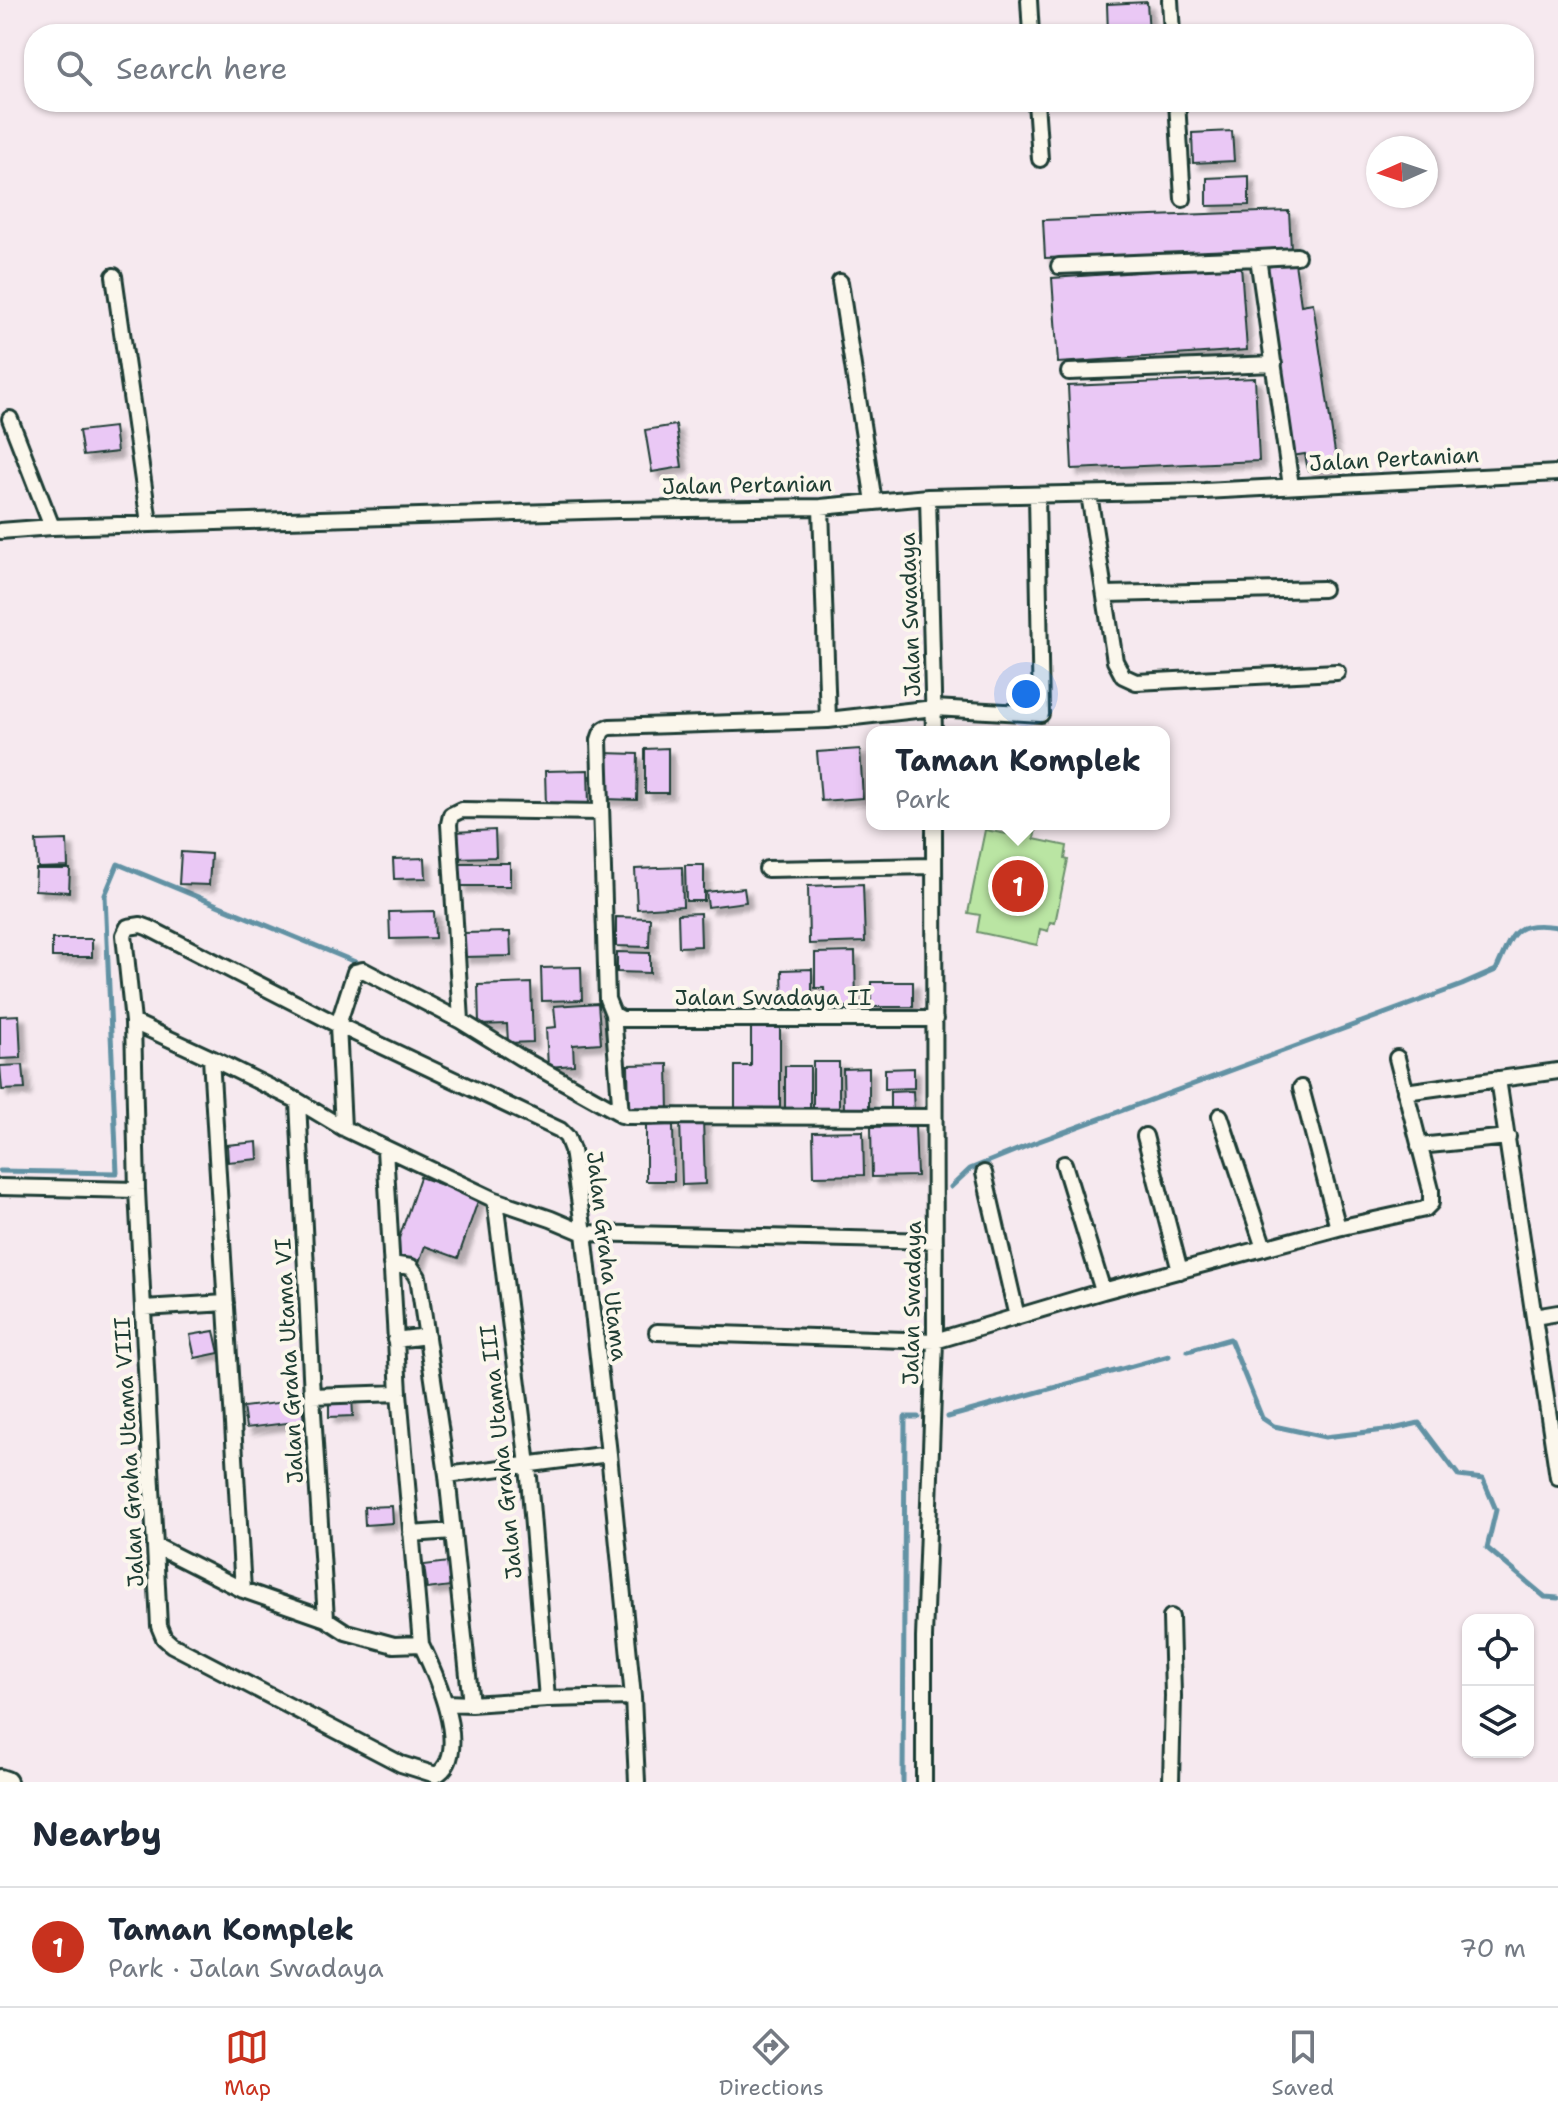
<!DOCTYPE html>
<html lang="en">
<head>
<meta charset="utf-8">
<style>
	:root { --surface:#fff; --page:#f6f6f7; --text:#1f2937; --muted:#747a83; --line:#e0e1e3; --accent:#c8321e }
	body { margin:0; font-family:"Shantell Sans",sans-serif; background:var(--page); color:var(--text) }
	.controls { position:absolute; right:24px; bottom:24px; display:grid; overflow:hidden; border-radius:16px; box-shadow:0 2px 6px #0004 }
	.controls button { width:72px; height:72px; display:grid; place-items:center; padding:0; border:0; border-bottom:2px solid var(--line); background:var(--surface); color:var(--text); font:40px sans-serif }
	.compass { position:absolute; left:1366px; top:136px; width:72px; height:72px; border-radius:50%; background:var(--surface); box-shadow:0 2px 6px #0004; rotate:267deg }
	.you { position:absolute; left:1026px; top:694px; width:28px; height:28px; margin:-20px; border:6px solid #fff; border-radius:50%; background:#1a73e8; box-shadow:0 0 0 12px #1a73e833 }
	.badge { display:grid; place-items:center; width:52px; height:52px; border-radius:50%; background:var(--accent); color:#fff; font-size:26px; font-weight:700 }
	.pin { position:absolute; translate:-50% -50%; border:4px solid #fff; box-shadow:0 2px 8px #0006 }
	.popup { position:absolute; left:866px; top:726px; width:304px; height:104px; box-sizing:border-box; display:grid; place-content:center; border-radius:16px; background:var(--surface); filter:drop-shadow(0 2px 6px #0005); font-size:26px; white-space:nowrap; color:var(--muted) }
	.popup b { font-size:30px; color:var(--text) }
	.popup::after { content:''; position:absolute; left:50%; top:100%; margin-left:-16px; border:16px solid transparent; border-top-color:var(--surface) }
	.list { margin:0; padding:0; list-style:none }
	h2 { display:flex; justify-content:space-between; align-items:center; height:104px; margin:0; padding:0 32px; font-size:34px }
	h2 small { font-size:26px; font-weight:400; color:var(--muted) }
	.list li { display:grid; grid-template-columns:52px 1fr auto; gap:24px; align-items:center; box-sizing:border-box; height:120px; padding:0 32px; border-top:2px solid var(--line) }
	.list b { display:block; font-size:30px; white-space:nowrap }
	.list p { margin:0; font-size:26px; white-space:nowrap; color:var(--muted) }
	.list em { font-size:26px; font-style:normal; color:var(--muted) }
	.icon { flex:none; width:44px; height:44px; fill:none; stroke:currentColor; stroke-width:2; stroke-linecap:round; stroke-linejoin:round }
	.map { position:relative; flex:none; width:1558px; height:1782px; overflow:hidden }
	.search { position:absolute; background:var(--surface); box-shadow:0 2px 6px #0004; left:24px; right:24px; top:24px; height:88px; display:flex; align-items:center; gap:20px; box-sizing:border-box; padding:0 28px; border-radius:32px; color:var(--muted); font-size:30px }
	.sheet { height:224px; background:var(--surface) }
	nav { display:flex; justify-content:space-around; align-items:center; box-sizing:border-box; height:112px; border-top:2px solid var(--line); background:var(--surface); font-size:22px; color:var(--muted) }
	nav a { display:grid; justify-items:center; gap:4px }
	nav .on { color:var(--accent) }
	.map>svg:first-child { display:block }
</style>
</head>
<body>
<div class="map">
<svg width="1558" height="1782" viewBox="0 0 1558 1782">
	<defs>
		<filter id="shadow"><feDropShadow dx="6" dy="6" stdDeviation="2" flood-color="#0004"/></filter>
	</defs>
	<rect width="100%" height="100%" fill="#f6e9ef"/>
	<filter id="ink" filterUnits="userSpaceOnUse"><feTurbulence type="fractalNoise" baseFrequency=".0125" numOctaves="2"/><feDisplacementMap in="SourceGraphic" scale="16" xChannelSelector="R" yChannelSelector="G"/><feConvolveMatrix kernelMatrix="1 2 1 2 8 2 1 2 1" color-interpolation-filters="sRGB"/></filter>
	<g filter="url(#ink)">
		<!-- green -->
		<path fill="#bae5a3" stroke="#6c916c" stroke-width="2" d="M 1020,824 L 1037,824 L 1034,839 L 1067,846 L 1065,859 L 1068,860 L 1055,923 L 1050,922 L 1048,931 L 1040,929 L 1037,945 L 977,932 L 980,915 L 968,913 L 985,830 L 1018,836 Z"/>
		<g fill="none" stroke-linecap="round" stroke-linejoin="round">
			<!-- stream -->
			<path stroke="#6292a4" stroke-width="5" d="M 0,1171 L 117,1173 L 105,895 L 118,864 L 365,966
				M 951,1187 L 970,1169 L 1034,1143 L 1462,985 L 1496,970 C 1513,933 1512,920 1558,927
				M 1188,1351 L 1230,1339 L 1262,1418 L 1274,1426 L 1325,1437 L 1393,1429 L 1419,1423 L 1459,1476 L 1483,1479 L 1496,1510 L 1487,1548 L 1545,1597 L 1558,1598
				M 948,1417 L 1169,1356
				M 903,1782 L 905,1417 L 918,1417"/>
		</g>
		<!-- building -->
		<path fill="#eac8f5" stroke="#1f3d34" stroke-width="2" filter="url(#shadow)" d="M 1147,2 L 1149,34 L 1108,34 L 1107,4 Z
			M 1232,131 L 1234,161 L 1193,163 L 1192,133 Z
			M 1249,176 L 1249,205 L 1207,206 L 1207,178 Z
			M 1289,211 L 1291,249 L 1045,258 L 1043,220 Z
			M 1295,263 L 1301,305 L 1313,303 L 1337,466 L 1308,471 L 1305,454 L 1292,456 L 1265,267 Z
			M 1241,265 L 1247,350 L 1058,363 L 1052,278 Z
			M 1255,378 L 1259,461 L 1072,469 L 1068,386 Z
			M 676,425 L 682,467 L 652,472 L 645,430 Z
			M 114,427 L 117,452 L 83,456 L 79,431 Z
			M 668,748 L 668,793 L 645,793 L 645,749 Z
			M 860,749 L 863,798 L 821,801 L 817,752 Z
			M 604,753 L 638,754 L 637,800 L 604,799 Z
			M 588,770 L 589,805 L 546,806 L 545,771 Z
			M 495,830 L 496,857 L 455,858 L 454,832 Z
			M 67,840 L 68,867 L 38,868 L 36,841 Z
			M 181,852 L 211,854 L 209,885 L 179,884 Z
			M 425,858 L 426,878 L 394,879 L 393,859 Z
			M 460,863 L 510,863 L 510,886 L 460,886 Z
			M 685,865 L 704,865 L 704,901 L 686,901 Z
			M 682,867 L 683,906 L 637,909 L 635,869 Z
			M 36,869 L 70,869 L 69,892 L 35,890 Z
			M 863,884 L 865,942 L 809,944 L 808,886 Z
			M 744,888 L 746,902 L 708,907 L 706,892 Z
			M 434,911 L 435,938 L 390,939 L 389,912 Z
			M 700,913 L 701,946 L 679,947 L 678,914 Z
			M 616,917 L 650,918 L 649,947 L 616,946 Z
			M 510,932 L 511,956 L 463,957 L 463,933 Z
			M 52,939 L 92,939 L 92,957 L 52,957 Z
			M 617,952 L 650,953 L 650,973 L 617,972 Z
			M 855,952 L 856,1007 L 825,1007 L 824,988 L 815,988 L 815,953 Z
			M 581,967 L 582,1000 L 542,1001 L 541,968 Z
			M 812,969 L 812,1008 L 783,1008 L 782,970 Z
			M 871,982 L 913,982 L 913,1007 L 871,1007 Z
			M 531,983 L 533,1042 L 508,1043 L 507,1024 L 479,1025 L 478,985 Z
			M 598,1003 L 601,1043 L 573,1045 L 574,1065 L 548,1067 L 546,1028 L 556,1027 L 554,1006 Z
			M 19,1015 L 21,1058 L 0,1059 L 0,1016 Z
			M 751,1027 L 780,1027 L 780,1108 L 735,1108 L 735,1066 L 751,1066 Z
			M 813,1062 L 839,1062 L 839,1109 L 813,1109 Z
			M 668,1064 L 669,1113 L 629,1114 L 628,1065 Z
			M 23,1065 L 25,1089 L 2,1090 L 0,1066 Z
			M 785,1066 L 810,1066 L 810,1109 L 785,1109 Z
			M 869,1068 L 869,1109 L 844,1109 L 843,1069 Z
			M 914,1068 L 914,1088 L 885,1089 L 885,1069 Z
			M 913,1091 L 914,1113 L 890,1113 L 890,1092 Z
			M 703,1119 L 705,1184 L 682,1185 L 680,1120 Z
			M 673,1125 L 674,1181 L 646,1181 L 646,1126 Z
			M 915,1126 L 917,1176 L 872,1177 L 871,1127 Z
			M 863,1131 L 864,1175 L 814,1176 L 813,1132 Z
			M 257,1142 L 258,1159 L 228,1162 L 227,1145 Z
			M 420,1177 L 479,1198 L 458,1258 L 425,1246 L 418,1265 L 393,1256 Z
			M 214,1331 L 219,1353 L 195,1358 L 190,1335 Z
			M 329,1396 L 352,1396 L 353,1416 L 329,1417 Z
			M 301,1400 L 304,1421 L 246,1428 L 243,1407 Z
			M 392,1506 L 393,1523 L 365,1525 L 364,1507 Z
			M 448,1562 L 451,1586 L 427,1589 L 424,1565 Z"/>
		<g fill="none" stroke-linecap="round" stroke-linejoin="round">
			<defs>
				<path id="minor" d="M 1029,0 L 1031,34
					M 1170,0 L 1172,34
					M 1036,102 L 1040,159
					M 1177,102 L 1183,199
					M 1258,258 L 1297,256
					M 1059,266 L 1258,258 L 1291,486
					M 114,276 L 149,523
					M 840,282 L 874,502
					M 1069,372 L 1274,364
					M 10,419 L 52,527 L 619,510 L 821,507 L 928,497 L 1204,491 L 1558,473
					M 1089,494 L 1115,661 L 1123,676 L 1136,682 L 1337,672
					M 928,497 L 934,732
					M 821,507 L 828,720
					M 0,531 L 52,527
					M 1106,594 L 1323,589
					M 767,869 L 934,866
					M 613,1014 L 622,1019 L 935,1019
					M 461,1021 L 449,824 L 451,815 L 461,810 L 601,812
					M 133,1022 L 211,1058 L 298,1101 L 343,1128 L 495,1200 L 551,1219 L 584,1233 L 935,1241
					M 211,1058 L 243,1590
					M 1498,1079 L 1558,1477
					M 1301,1088 L 1338,1228
					M 1405,1092 L 1558,1071
					M 298,1101 L 312,1396 L 326,1619
					M 621,1115 L 613,1014 L 607,999 L 599,740 C 601,733 602,729 610,727 L 828,720 L 934,708 L 1041,714 L 1037,495
					M 1220,1116 L 1264,1248
					M 343,1128 L 338,1025 L 355,972 L 363,970 L 461,1021 L 521,1058 L 625,1116 L 934,1117
					M 1145,1136 L 1180,1271
					M 1419,1146 L 1508,1137
					M 385,1149 L 399,1393 L 421,1644 C 434,1671 473,1754 436,1775 L 401,1764 L 172,1645 L 164,1638 L 159,1626 L 137,1190 L 133,1022 L 124,935 L 128,927 L 141,925 L 149,928 L 338,1025 L 560,1130 L 567,1137 L 572,1150 L 584,1233 L 609,1454 L 633,1697 L 637,1782
					M 1064,1164 L 1103,1291
					M 984,1173 L 1017,1317
					M 0,1187 L 137,1190
					M 495,1200 L 528,1465 L 547,1699
					M 391,1264 L 411,1267 L 418,1277 L 419,1283 L 447,1475 L 471,1704
					M 144,1308 L 226,1303
					M 1534,1317 L 1558,1313
					M 657,1332 L 935,1341 L 1103,1291 L 1338,1228 L 1425,1209 L 1431,1203 L 1431,1190 L 1397,1058
					M 395,1340 L 427,1336
					M 312,1396 L 399,1393
					M 447,1475 L 609,1454
					M 411,1534 L 453,1531
					M 156,1546 L 243,1590 L 326,1619 L 346,1632 L 394,1645 L 421,1644
					M 446,1703 L 471,1704 L 547,1699 L 633,1697
					M 924,1782 L 924,1638 L 935,1341 L 934,824
					M 1171,1782 L 1173,1696 L 1171,1617"/>
				<path id="secondary" d="M 0,1780 L 6,1782"/>
			</defs>
			<!-- minor casing -->
			<use href="#minor" stroke="#1f3d34" stroke-width="20"/>
			<!-- secondary casing -->
			<use href="#secondary" stroke="#1f3d34" stroke-width="26"/>
			<!-- minor -->
			<use href="#minor" stroke="#fbf7ec" stroke-width="14"/>
			<!-- secondary -->
			<use href="#secondary" stroke="#fbf7ec" stroke-width="20"/>
		</g>
	</g>
	<g text-anchor="middle" dominant-baseline="central" stroke-width="8" stroke-linejoin="round" paint-order="stroke">
		<!-- street labels -->
		<g font-size="22" fill="#1f3d34" stroke="#fbf7ec">
			<text transform="translate(1394 459) rotate(-3)">Jalan Pertanian</text>
			<text transform="translate(747 485) rotate(-1)">Jalan Pertanian</text>
			<text transform="translate(910 615) rotate(-92)">Jalan Swadaya</text>
			<text x="773" y="997">Jalan Swadaya II</text>
			<text transform="translate(607 1256) rotate(83)">Jalan Graha Utama</text>
			<text transform="translate(912 1303) rotate(-89)">Jalan Swadaya</text>
			<text transform="translate(289 1361) rotate(-93)">Jalan Graha Utama VI</text>
			<text transform="translate(129 1452) rotate(-93)">Jalan Graha Utama VIII</text>
			<text transform="translate(501 1452) rotate(-96)">Jalan Graha Utama III</text>
		</g>
	</g>
</svg>
<div class="controls">
<button><svg class="icon" aria-label="locate" viewBox="0 0 24 24"><circle cx="12" cy="12" r="6"/><path d="M12 2v4M12 18v4M2 12h4M18 12h4"/></svg></button>
<button><svg class="icon" aria-label="layers" viewBox="0 0 24 24"><path d="M12 4l9 5-9 5-9-5zM3 14l9 5 9-5"/></svg></button>
</div>
<svg class="compass" viewBox="-18 -18 36 36"><path d="M0-13l5 13h-10z" fill="#e53935"/><path d="M0 13l5-13h-10z" fill="#747a83"/></svg>
<div class="you"></div>
<div class="pin badge" style="left:1018px;top:886px">1</div>
<div class="popup"><b>Taman Komplek</b>Park</div>
<div class="search"><svg class="icon" aria-label="search" viewBox="0 0 24 24"><circle cx="10" cy="10" r="6"/><path d="M15 15l6 6"/></svg>Search here</div>
</div>
<section class="sheet">
<h2>Nearby<small></small></h2>
<ul class="list">
<li><span class="badge">1</span><div><b>Taman Komplek</b><p>Park · Jalan Swadaya</p></div><em>70 m</em></li>
</ul>
</section>
<nav>
<a class="on"><svg class="icon" aria-label="map" viewBox="0 0 24 24"><path d="M3 6l6-2 6 2 6-2v14l-6 2-6-2-6 2zM9 4v14M15 6v14"/></svg>Map</a>
<a><svg class="icon" aria-label="directions" viewBox="0 0 24 24"><path d="M12 3l9 9-9 9-9-9zM9 14v-3h6M13 9l2 2-2 2"/></svg>Directions</a>
<a><svg class="icon" aria-label="saved" viewBox="0 0 24 24"><path d="M7 4h10v16l-5-4-5 4z"/></svg>Saved</a>
</nav>
</body>
</html>
